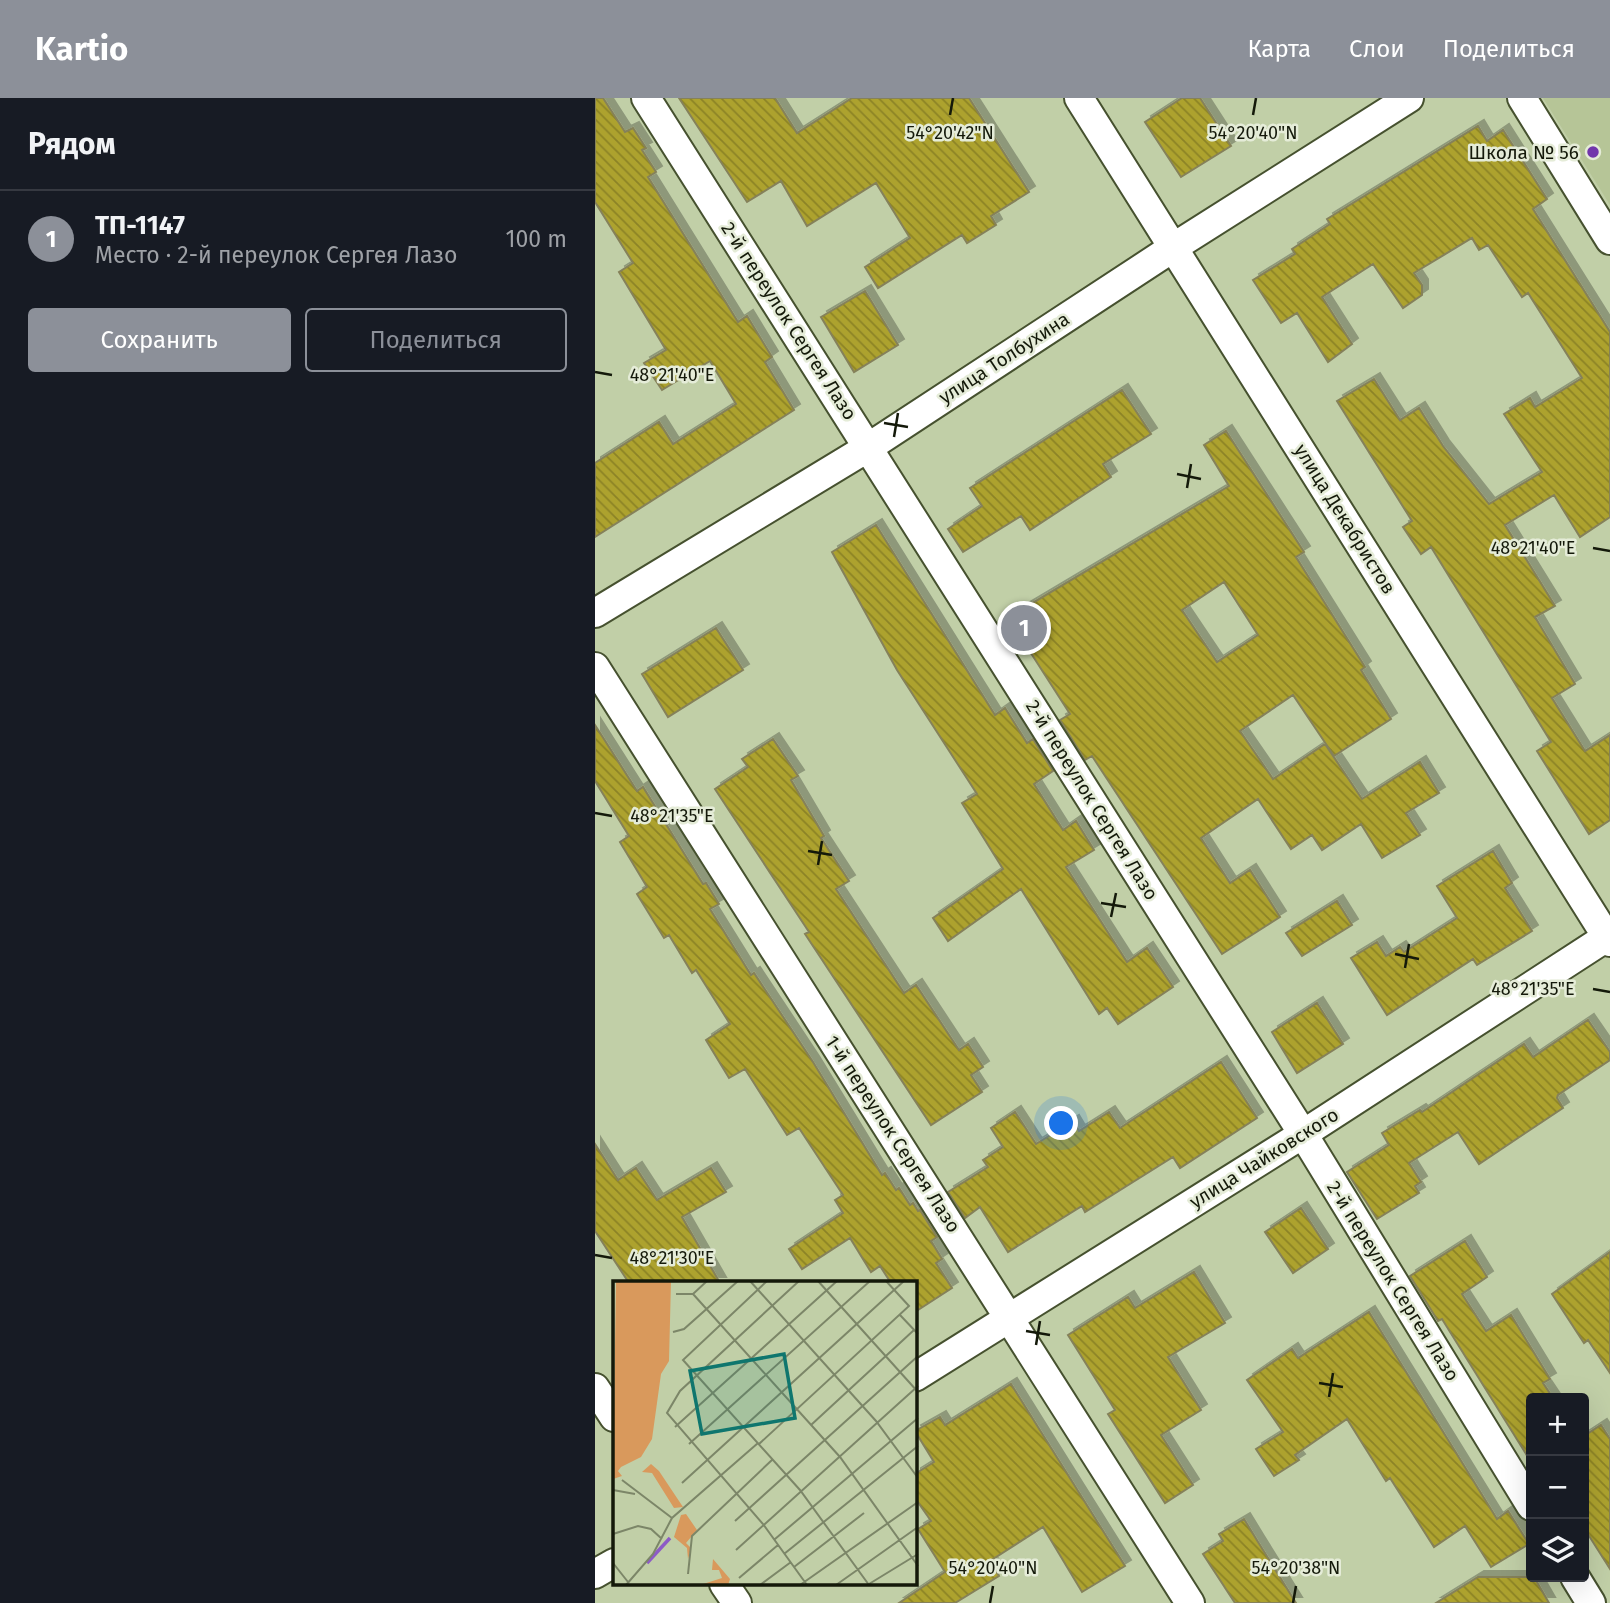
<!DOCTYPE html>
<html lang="ru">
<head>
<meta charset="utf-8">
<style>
	:root { --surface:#171b24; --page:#20242c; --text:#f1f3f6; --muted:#9ea1a6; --line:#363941; --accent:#8c9099 }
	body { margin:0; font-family:"Fira Sans",sans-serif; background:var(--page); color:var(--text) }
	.controls { position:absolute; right:21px; bottom:21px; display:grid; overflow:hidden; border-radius:7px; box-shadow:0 7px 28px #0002 }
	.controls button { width:63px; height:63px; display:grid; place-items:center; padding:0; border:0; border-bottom:2px solid var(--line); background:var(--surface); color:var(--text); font:35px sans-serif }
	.you { position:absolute; left:467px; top:1026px; width:24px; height:24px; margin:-18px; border:5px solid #fff; border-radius:50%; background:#1a73e8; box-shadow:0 0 0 10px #1a73e833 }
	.badge { display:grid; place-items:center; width:46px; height:46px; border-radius:50%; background:var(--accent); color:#fff; font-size:23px; font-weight:700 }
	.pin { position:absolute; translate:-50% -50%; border:4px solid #fff; box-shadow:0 2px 7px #0006 }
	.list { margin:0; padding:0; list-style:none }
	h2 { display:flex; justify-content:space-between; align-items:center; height:91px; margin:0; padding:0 28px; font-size:30px }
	h2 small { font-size:23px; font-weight:400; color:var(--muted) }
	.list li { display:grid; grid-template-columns:46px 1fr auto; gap:21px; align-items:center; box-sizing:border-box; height:98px; padding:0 28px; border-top:2px solid var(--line) }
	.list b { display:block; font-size:26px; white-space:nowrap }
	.list p { margin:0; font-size:23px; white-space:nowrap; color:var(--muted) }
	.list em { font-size:23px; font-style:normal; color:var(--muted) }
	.actions { display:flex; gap:14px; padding:21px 28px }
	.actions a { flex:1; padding:16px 0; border:2px solid var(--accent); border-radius:7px; text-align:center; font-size:24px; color:var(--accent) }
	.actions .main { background:var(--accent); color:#fff }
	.icon { flex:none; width:38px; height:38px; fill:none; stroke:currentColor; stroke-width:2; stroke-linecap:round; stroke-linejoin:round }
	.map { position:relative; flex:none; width:1015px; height:1505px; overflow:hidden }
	header { display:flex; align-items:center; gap:42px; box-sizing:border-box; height:98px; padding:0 35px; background:var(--accent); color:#fff }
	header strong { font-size:33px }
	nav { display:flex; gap:38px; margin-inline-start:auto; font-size:24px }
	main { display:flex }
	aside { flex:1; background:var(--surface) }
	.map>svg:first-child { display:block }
</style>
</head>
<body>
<header>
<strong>Kartio</strong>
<nav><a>Карта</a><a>Слои</a><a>Поделиться</a></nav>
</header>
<main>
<aside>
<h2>Рядом<small></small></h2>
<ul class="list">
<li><span class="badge">1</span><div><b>ТП-1147</b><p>Место · 2-й переулок Сергея Лазо</p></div><em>100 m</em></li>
</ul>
<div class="actions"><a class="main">Сохранить</a><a>Поделиться</a></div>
</aside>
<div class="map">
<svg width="1015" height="1505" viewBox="0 0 1015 1505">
	<defs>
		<pattern id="building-back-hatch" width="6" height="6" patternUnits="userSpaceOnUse" patternTransform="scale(1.75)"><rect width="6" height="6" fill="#ada22f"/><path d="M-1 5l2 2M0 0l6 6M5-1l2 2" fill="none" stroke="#8c8326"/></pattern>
		<filter id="shadow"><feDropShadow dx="6" dy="-6" stdDeviation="0" flood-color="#0004"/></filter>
	</defs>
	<rect width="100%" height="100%" fill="#c1cfa7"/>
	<!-- built -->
	<path fill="#b6c597" d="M 948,0 L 1015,0 L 1015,107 Z"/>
	<!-- building -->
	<path fill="url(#building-back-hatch)" stroke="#85815a" stroke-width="2" fill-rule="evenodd" filter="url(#shadow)" d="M 0,0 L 8,0 L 30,34 L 38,30 L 51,50 L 47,52 L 61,74 L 53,79 L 143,224 L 152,218 L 177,259 L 170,264 L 199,312 L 0,439 L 0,365 L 64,324 L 78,346 L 141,306 L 115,263 L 67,292 L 49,265 L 71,252 L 24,174 L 38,165 L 0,104 Z
		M 84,0 L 180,0 L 202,35 L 257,0 L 374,0 L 434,94 L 396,118 L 401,127 L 372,145 L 367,137 L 283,190 L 270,169 L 315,140 L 281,85 L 212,128 L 186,83 L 152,104 Z
		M 587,0 L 605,0 L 636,48 L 586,79 L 550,24 Z
		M 883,28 L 892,43 L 908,32 L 952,101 L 938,111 L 1015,234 L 1015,419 L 985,439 L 959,397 L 910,427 L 960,508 L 940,519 L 980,586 L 957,600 L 990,653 L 1015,637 L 1015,722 L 994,736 L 942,653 L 956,644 L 836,449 L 826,456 L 808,429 L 817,423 L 742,303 L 779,281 L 805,322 L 824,310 L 848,348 L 894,406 L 947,374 L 909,316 L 935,300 L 940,309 L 987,280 L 933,195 L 927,199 L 893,147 L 884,152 L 877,140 L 819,175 L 827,187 L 827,197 L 808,210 L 778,166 L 727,199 L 757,246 L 733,264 L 702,215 L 686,225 L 658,182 L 700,156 L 697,151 L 735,126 L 732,121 Z
		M 270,193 L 303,247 L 259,274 L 226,219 Z
		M 527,292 L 556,336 L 508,366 L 516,379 L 435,432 L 426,418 L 368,454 L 353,431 L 387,408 L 375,390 Z
		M 631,333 L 709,454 L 701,459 L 770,569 L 766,572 L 796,621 L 739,658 L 698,597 L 645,633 L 678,681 L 730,646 L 767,701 L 825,664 L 844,695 L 811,715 L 825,737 L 787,760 L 766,726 L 727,752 L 717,737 L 696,751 L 663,701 L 606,740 L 635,785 L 655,772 L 685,819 L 627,856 L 497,658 L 490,662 L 465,622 L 475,616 L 432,549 L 427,552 L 409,522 L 634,388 L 609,347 ZM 629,484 L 663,537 L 622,564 L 587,512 Z
		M 281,427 L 400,617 L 410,610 L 432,645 L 438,641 L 458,673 L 439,686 L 468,732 L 481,723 L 499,752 L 471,769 L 532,864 L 552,850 L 578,889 L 523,926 L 512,910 L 504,916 L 426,791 L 353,843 L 338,820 L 408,771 L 367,705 L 382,696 L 302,572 L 237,454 Z
		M 121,530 L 148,572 L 73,619 L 47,576 Z
		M 0,627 L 42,693 L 48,689 L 108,786 L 111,785 L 124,806 L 115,811 L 156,877 L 159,875 L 218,964 L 287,1077 L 290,1075 L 301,1092 L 304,1090 L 315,1107 L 318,1105 L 323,1113 L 325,1112 L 342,1139 L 336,1143 L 347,1161 L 341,1165 L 357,1190 L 320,1214 L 320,1185 L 296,1185 L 285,1168 L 276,1174 L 255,1140 L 207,1171 L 194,1151 L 248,1115 L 240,1102 L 248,1097 L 204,1030 L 192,1037 L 150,971 L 134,980 L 111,942 L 135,926 L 101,872 L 97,875 L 74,837 L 69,840 L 42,796 L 52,789 L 25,744 L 34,738 L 0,683 Z
		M 178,641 L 203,678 L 196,682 L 229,738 L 226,740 L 254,783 L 241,791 L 309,895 L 321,887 L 364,952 L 373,946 L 388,969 L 376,977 L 387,994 L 336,1027 L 210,836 L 214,834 L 120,691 L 153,669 L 147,661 Z
		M 898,753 L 917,785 L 910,790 L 937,833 L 882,867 L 878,861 L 792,917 L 756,860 L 782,844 L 791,858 L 805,849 L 809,854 L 862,820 L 842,788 Z
		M 742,803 L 757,827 L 707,858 L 691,835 Z
		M 722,905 L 748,946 L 702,975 L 677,934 Z
		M 993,922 L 1015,954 L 1015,962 L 963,997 L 962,1000 L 968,1010 L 884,1066 L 863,1034 L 814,1065 L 826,1084 L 820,1088 L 824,1095 L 782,1121 L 752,1074 L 794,1047 L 787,1035 L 825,1012 L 827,1014 L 929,946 L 938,959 Z
		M 626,964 L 662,1020 L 585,1070 L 578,1059 L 490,1114 L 487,1108 L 413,1154 L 385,1109 L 370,1120 L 353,1094 L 393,1069 L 388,1062 L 408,1049 L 396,1030 L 420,1014 L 441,1046 L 478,1023 L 484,1033 L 514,1014 L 525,1030 Z
		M 0,1046 L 23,1082 L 41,1070 L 62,1102 L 116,1070 L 131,1094 L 87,1119 L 125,1185 L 34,1185 L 0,1133 Z
		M 706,1110 L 733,1151 L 698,1175 L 670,1134 Z
		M 870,1143 L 892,1179 L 867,1196 L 891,1233 L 916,1217 L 955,1281 L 948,1285 L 958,1300 L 936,1300 L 936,1364 L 847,1221 L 843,1223 L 815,1178 Z
		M 1015,1154 L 1015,1275 L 993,1242 L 989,1245 L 957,1196 Z
		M 599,1174 L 630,1225 L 573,1259 L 606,1312 L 566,1337 L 598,1387 L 570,1405 L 513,1316 L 520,1312 L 473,1237 L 533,1199 L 540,1210 Z
		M 774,1214 L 902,1421 L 913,1413 L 934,1446 L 896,1469 L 870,1428 L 839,1449 L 795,1380 L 791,1383 L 752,1321 L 700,1357 L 704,1362 L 679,1378 L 661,1351 L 688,1334 L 652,1282 L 697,1251 L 703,1260 Z
		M 416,1286 L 530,1468 L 487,1494 L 448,1429 L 395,1463 L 404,1478 L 360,1505 L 304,1505 L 350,1474 L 323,1431 L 336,1423 L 320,1400 L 320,1376 L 339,1364 L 320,1333 L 345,1319 L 350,1327 Z
		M 1006,1327 L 1015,1341 L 1015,1471 L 989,1430 L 989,1338 Z
		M 649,1421 L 663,1444 L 701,1505 L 640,1505 L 608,1456 L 628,1443 L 624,1436 Z
		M 883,1479 L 939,1479 L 954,1505 L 841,1505 Z"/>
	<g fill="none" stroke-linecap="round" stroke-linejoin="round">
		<defs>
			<path id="street" d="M 51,0 L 708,1036 L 936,1408
				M 484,0 L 1015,844
				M 927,0 L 1015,142
				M 0,515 L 274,349 L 579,149 L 814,0
				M 0,569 L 595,1505
				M 320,1279 L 708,1036 L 1015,837
				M 0,1290 L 19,1319
				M 0,1476 L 19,1465
				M 980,1479 L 996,1505
				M 129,1486 L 142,1505"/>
		</defs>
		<!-- street casing -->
		<use href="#street" stroke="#46512f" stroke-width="32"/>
		<!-- street -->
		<use href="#street" stroke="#fff" stroke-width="28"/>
	</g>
	<!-- ticks -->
	<path fill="none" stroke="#14190a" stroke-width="2.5" d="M 355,17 L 358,0M 658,17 L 661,0M 0,274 L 17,277M 289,325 L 313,329M 299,339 L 303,315M 582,376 L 606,381M 592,390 L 596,366M 998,450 L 1015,453M 0,715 L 17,718M 213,753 L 237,757M 223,767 L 227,743M 506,805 L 531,809M 516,819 L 521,795M 800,856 L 824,861M 810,870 L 814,846M 998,891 L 1015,894M 0,1157 L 17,1160M 431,1233 L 455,1237M 441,1247 L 445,1223M 724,1285 L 748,1289M 734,1299 L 738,1275M 395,1505 L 398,1488M 698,1505 L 701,1488"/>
	<!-- markers -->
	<circle fill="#7136ab" stroke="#e5ecd8" stroke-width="2.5" cx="998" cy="54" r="7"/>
	<g text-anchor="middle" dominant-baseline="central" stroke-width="5" stroke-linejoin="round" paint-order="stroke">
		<!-- poi labels -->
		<g font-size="19" fill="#14190a" stroke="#e5ecd8" text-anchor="end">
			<text x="984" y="54">Школа № 56</text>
		</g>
		<!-- street labels -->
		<g font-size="19" fill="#14190a" stroke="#e5ecd8">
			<text transform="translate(194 223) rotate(57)">2-й переулок Сергея Лазо</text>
			<text transform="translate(409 260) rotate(-33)">улица Толбухина</text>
			<text transform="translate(750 421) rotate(58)">улица Декабристов</text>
			<text transform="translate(497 702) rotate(58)">2-й переулок Сергея Лазо</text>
			<text transform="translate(298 1036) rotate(57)">1-й переулок Сергея Лазо</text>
			<text transform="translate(669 1060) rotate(-32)">улица Чайковского</text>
			<text transform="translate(798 1183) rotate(58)">2-й переулок Сергея Лазо</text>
		</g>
	</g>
	<!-- overview -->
	<g transform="translate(18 1183)">
		<rect width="304" height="304" fill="#c1cfa7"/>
		<path d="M 3,0 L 58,0 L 56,80 L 48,93 L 39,158 L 28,176 L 8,186 L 5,190 L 9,195 L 0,198 ZM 38,183 L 46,190 L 70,226 L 61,227 L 39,192 L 29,191 ZM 73,233 L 84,249 L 73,262 L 78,267 L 75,278 L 74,267 L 61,256 L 68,234 ZM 100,278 L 117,298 L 115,304 L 87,304 L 109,297 L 106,289 L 99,289 Z" fill="#d9995c"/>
		<path fill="none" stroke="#8d5bc6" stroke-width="3.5" d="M 34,282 L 57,257"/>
		<path fill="none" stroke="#7c8668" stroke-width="2" d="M 137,0 L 263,140 L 305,197M 154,0 L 70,79 L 187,209 L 256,304M 186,0 L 67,110 L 54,132 L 150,243 L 194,304M 205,0 L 305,111M 63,13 L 80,13 L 94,0M 80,13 L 227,176 L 305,285M 287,34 L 305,53M 60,51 L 71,48 L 125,0M 198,144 L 301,49M 62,146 L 224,0M 76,163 L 257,0M 146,163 L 296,25 L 273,0M 9,199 L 59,237M 69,202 L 291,0M 0,209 L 22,213M 122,240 L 305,75M 0,253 L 25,245 L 38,248 L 49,258M 162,258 L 305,137M 123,269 L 305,105M 171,273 L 305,165M 0,282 L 15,301M 181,286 L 251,232M 75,293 L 79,255 L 160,178M 126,297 L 165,264M 256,303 L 305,273M 13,304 L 40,273 L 59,237 L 145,162M 147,304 L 178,281M 187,304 L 305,221M 223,304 L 305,246"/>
		<path fill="#0f766e" fill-opacity="0.15" stroke="#0f766e" stroke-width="3.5" d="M 171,73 L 182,137 L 89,153 L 77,90 Z"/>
		<rect width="304" height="304" fill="none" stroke="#14190a" stroke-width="3.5"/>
	</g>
	<g font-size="18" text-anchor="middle" fill="#14190a" stroke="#e5ecd8" stroke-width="5" stroke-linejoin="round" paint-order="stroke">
		<text x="355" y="41">54°20'42"N</text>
		<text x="658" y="41">54°20'40"N</text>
		<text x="77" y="283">48°21'40"E</text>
		<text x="938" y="456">48°21'40"E</text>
		<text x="77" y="724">48°21'35"E</text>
		<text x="938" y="897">48°21'35"E</text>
		<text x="77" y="1166">48°21'30"E</text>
		<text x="398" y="1476">54°20'40"N</text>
		<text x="701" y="1476">54°20'38"N</text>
	</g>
</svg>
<div class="controls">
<button>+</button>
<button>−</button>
<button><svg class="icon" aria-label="layers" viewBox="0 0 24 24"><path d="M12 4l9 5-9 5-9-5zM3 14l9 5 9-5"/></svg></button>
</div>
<div class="you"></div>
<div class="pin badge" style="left:429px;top:530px">1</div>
</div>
</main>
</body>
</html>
